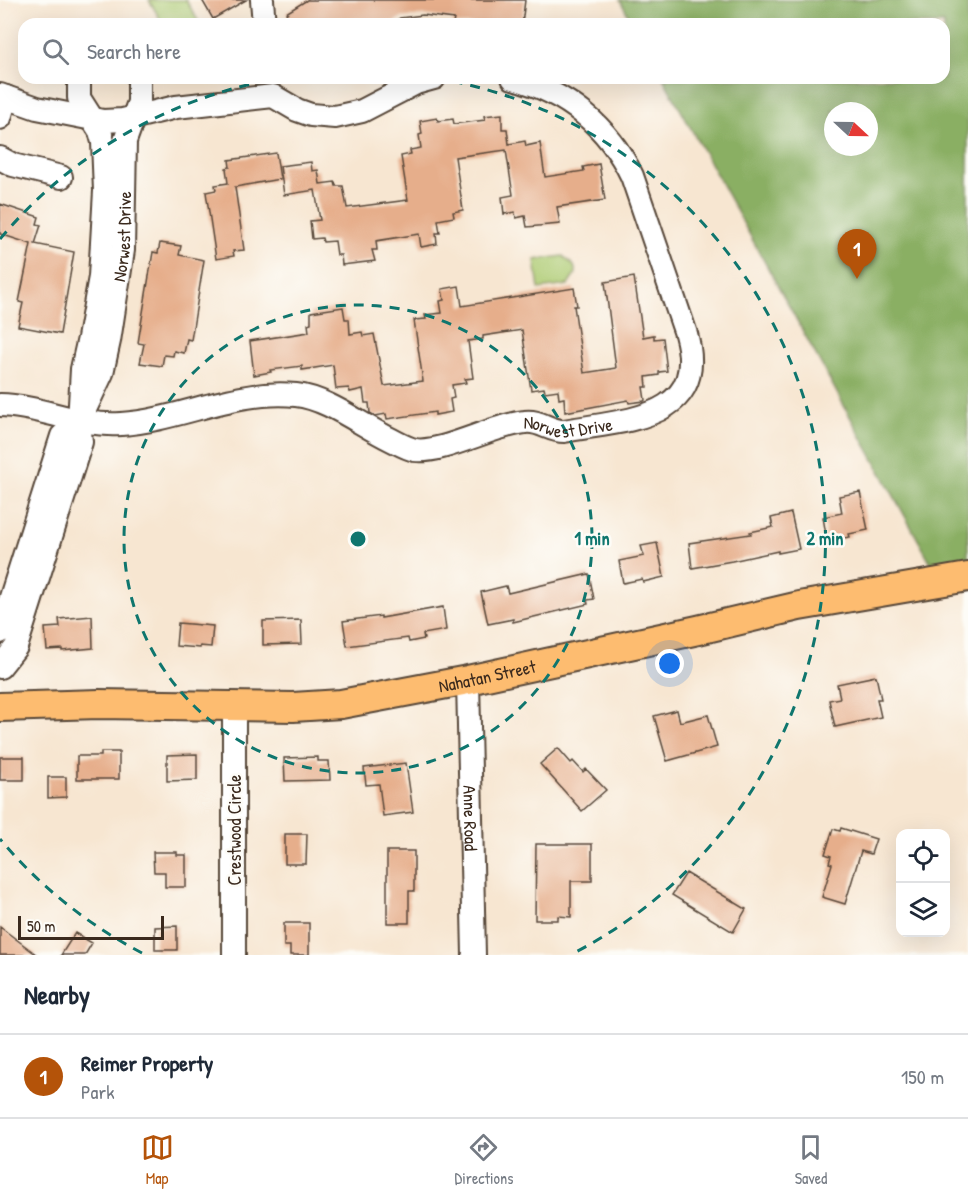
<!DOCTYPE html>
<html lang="en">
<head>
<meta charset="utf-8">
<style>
	:root { --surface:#fff; --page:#f6f6f7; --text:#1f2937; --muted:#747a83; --line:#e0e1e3; --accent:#b45309 }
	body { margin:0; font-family:"Patrick Hand",sans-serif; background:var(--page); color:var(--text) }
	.controls { position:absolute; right:18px; bottom:18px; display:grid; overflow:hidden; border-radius:12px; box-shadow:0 6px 24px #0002 }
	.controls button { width:54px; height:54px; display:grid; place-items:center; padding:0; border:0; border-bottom:2px solid var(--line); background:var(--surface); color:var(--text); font:30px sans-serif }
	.compass { position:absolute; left:824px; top:102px; width:54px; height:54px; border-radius:50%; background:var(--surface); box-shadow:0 6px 24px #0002; rotate:112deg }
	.scale { position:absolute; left:18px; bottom:15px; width:146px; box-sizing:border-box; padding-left:6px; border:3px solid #3b2a1e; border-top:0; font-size:16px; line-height:21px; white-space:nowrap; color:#3b2a1e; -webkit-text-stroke:4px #fdfcf7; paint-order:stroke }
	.you { position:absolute; left:670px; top:664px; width:21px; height:21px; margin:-15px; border:4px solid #fff; border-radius:50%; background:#1a73e8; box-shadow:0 0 0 9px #1a73e833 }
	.badge { display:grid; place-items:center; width:39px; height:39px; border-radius:50%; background:var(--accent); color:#fff; font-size:20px; font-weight:700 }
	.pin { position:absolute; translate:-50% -50px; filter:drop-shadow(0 2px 3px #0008) }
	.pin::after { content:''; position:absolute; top:32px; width:21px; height:18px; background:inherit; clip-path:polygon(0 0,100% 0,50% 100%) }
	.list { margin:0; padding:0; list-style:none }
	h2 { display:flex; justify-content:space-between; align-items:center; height:78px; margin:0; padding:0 24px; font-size:26px }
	h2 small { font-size:20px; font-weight:400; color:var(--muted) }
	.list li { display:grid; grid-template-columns:39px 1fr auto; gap:18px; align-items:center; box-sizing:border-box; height:84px; padding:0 24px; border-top:2px solid var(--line) }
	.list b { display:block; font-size:22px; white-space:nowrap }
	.list p { margin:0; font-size:20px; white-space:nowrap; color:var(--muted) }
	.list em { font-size:20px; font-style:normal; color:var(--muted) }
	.icon { flex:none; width:33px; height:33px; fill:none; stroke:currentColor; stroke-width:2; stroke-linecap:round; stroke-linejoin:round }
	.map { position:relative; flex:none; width:968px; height:955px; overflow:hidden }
	.search { position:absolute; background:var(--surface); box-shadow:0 6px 24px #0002; left:18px; right:18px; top:18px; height:66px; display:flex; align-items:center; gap:15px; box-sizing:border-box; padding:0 21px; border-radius:18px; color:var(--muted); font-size:22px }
	.sheet { height:162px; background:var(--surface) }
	nav { display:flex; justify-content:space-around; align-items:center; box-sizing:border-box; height:84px; border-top:2px solid var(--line); background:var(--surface); font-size:16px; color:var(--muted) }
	nav a { display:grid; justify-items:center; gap:3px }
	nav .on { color:var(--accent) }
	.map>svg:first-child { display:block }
</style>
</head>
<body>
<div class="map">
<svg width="968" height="955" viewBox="0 0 968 955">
	<rect width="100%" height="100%" fill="#fdfcf7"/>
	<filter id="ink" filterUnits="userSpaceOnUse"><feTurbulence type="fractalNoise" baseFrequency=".0167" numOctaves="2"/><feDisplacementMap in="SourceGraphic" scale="12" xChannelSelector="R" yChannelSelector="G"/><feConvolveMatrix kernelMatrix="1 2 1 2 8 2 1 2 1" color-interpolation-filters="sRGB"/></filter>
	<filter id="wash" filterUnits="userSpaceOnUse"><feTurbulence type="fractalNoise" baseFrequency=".008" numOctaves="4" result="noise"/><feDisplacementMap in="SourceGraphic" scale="24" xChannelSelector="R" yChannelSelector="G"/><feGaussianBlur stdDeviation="1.35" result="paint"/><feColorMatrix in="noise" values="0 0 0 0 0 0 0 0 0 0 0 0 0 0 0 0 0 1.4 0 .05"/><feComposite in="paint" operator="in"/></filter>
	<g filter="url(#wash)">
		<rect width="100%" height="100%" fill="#f7e6d1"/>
		<!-- green -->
		<path fill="#adcb72" stroke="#747a48" stroke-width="1.5" d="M 149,0 L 186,0 L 200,24 L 163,24 Z
			M 563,256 L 574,266 L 576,273 L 568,285 L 539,289 L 535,260 Z"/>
		<!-- forest -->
		<path fill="#8aaf64" stroke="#626c41" stroke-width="1.5" fill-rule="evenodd" d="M 620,0 L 968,0 L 968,559 L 932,565 L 663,78 L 944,78 L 944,24 L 633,24 ZM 833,111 L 869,111 L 869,147 L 833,147 Z"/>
		<g id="blocks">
			<!-- building -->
			<path fill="#e6ae8b" d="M 202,0 L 246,0 L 213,19 Z
				M 307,0 L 525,0 L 522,24 L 453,24 L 454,19 L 423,15 L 400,18 L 391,24 L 293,24 L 286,13 Z
				M 502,114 L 502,129 L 507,129 L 509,144 L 525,141 L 526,146 L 540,143 L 545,177 L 584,171 L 583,167 L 599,164 L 605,200 L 557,207 L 560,224 L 527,227 L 525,216 L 516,218 L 515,212 L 504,214 L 502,197 L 513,195 L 506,150 L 455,157 L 463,210 L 453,212 L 454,217 L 438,220 L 440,233 L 436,233 L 437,244 L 421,247 L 419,234 L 376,241 L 377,250 L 372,250 L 375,261 L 342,265 L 341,255 L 337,255 L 335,241 L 323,242 L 322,238 L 312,239 L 310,221 L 320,220 L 315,190 L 284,195 L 280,166 L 311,162 L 312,171 L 318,170 L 320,184 L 335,182 L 336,186 L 343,186 L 347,208 L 408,200 L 401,156 L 411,154 L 410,150 L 421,148 L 419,135 L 422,134 L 420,121 L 437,118 L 438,121 L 453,119 L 454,124 L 485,120 L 484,116 Z
				M 276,153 L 280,179 L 235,187 L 244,250 L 233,251 L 234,256 L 216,259 L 206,192 L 216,190 L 215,185 L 228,183 L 226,168 L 230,167 L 229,160 Z
				M 0,204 L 39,217 L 37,224 L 41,225 L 35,244 L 74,252 L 60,334 L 18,326 L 23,303 L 19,302 L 31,244 L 0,234 Z
				M 160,243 L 181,246 L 179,255 L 204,260 L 191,340 L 187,339 L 184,353 L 174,351 L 173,356 L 164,355 L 162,366 L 140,363 L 144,344 L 138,343 L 153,252 L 158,253 Z
				M 634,277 L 643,337 L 654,335 L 654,339 L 663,338 L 667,371 L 659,372 L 659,375 L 646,377 L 647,387 L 643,387 L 645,400 L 644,401 L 629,403 L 628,400 L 565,412 L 564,398 L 559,399 L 558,390 L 545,392 L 544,388 L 531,390 L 522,330 L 483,336 L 483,339 L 468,341 L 473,378 L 465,379 L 466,383 L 452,385 L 454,398 L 450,399 L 452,412 L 435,415 L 435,412 L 387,419 L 386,414 L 375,416 L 370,413 L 369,403 L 365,403 L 363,389 L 350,392 L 349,388 L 336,389 L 333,365 L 302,370 L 302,366 L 270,370 L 271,372 L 254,375 L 250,341 L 309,332 L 308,324 L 311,323 L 311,312 L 343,307 L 345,319 L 349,319 L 350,334 L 362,332 L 363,336 L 374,334 L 384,386 L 423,381 L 414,320 L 426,319 L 425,315 L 442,313 L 440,301 L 444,300 L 442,289 L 459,286 L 462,306 L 574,288 L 577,306 L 574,306 L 584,373 L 616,368 L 605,282 Z
				M 860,492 L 868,530 L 849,534 L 850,537 L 827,541 L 823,517 L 842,513 L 839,496 Z
				M 791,513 L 799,549 L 778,553 L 778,551 L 732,561 L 692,568 L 689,543 L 751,534 L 750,532 L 773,527 L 771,518 Z
				M 657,543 L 664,577 L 643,582 L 642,579 L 623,583 L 619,561 L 644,556 L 641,546 Z
				M 589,574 L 594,599 L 587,600 L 588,604 L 513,622 L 513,619 L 488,624 L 481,592 L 506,586 L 508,593 Z
				M 443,607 L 446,630 L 423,634 L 424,639 L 409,642 L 408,638 L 347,646 L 343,621 L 381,616 L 381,618 Z
				M 92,616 L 93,648 L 62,651 L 62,649 L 47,650 L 45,628 L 60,627 L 59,619 Z
				M 301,620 L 302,644 L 263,645 L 263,621 Z
				M 178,623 L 213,626 L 211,647 L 200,646 L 200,648 L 176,646 Z
				M 876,676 L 881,699 L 877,699 L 881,717 L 835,727 L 829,700 L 840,698 L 837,684 Z
				M 677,710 L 680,722 L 708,715 L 717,747 L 667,761 L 654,716 Z
				M 558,748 L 571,763 L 573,761 L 583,772 L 586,769 L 606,790 L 582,811 L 540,764 Z
				M 101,752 L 119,752 L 119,779 L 77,779 L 77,756 L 101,756 Z
				M 197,754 L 197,780 L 167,781 L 167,755 Z
				M 0,757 L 24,757 L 24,780 L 0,780 Z
				M 318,757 L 318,761 L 329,761 L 330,780 L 285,781 L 284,758 Z
				M 406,763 L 413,812 L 383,816 L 379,784 L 366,785 L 364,768 Z
				M 48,777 L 66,777 L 66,797 L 48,798 Z
				M 841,828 L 876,839 L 871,854 L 861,851 L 845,904 L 822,897 L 832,864 L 829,863 L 831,856 L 825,854 L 833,829 L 840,831 Z
				M 285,834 L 307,834 L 306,864 L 285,864 Z
				M 536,844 L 592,844 L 592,881 L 571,881 L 571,917 L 558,916 L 558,920 L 535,920 Z
				M 387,851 L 414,851 L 414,891 L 409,891 L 409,923 L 387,923 Z
				M 153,852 L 177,852 L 177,855 L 186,855 L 186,887 L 165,887 L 165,872 L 154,872 Z
				M 686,873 L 746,909 L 733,932 L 672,895 Z
				M 284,923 L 309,923 L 309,955 L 290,955 L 290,946 L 284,946 Z
				M 177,926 L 177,950 L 155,950 L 155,927 Z
				M 0,927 L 37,955 L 0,955 Z
				M 75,933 L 92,943 L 85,955 L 61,955 Z"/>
		</g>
	</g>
	<g filter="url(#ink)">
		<use href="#blocks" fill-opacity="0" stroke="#574639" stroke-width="1.5"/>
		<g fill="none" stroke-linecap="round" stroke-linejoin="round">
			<defs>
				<g id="minor">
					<path d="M 262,0 L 264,24"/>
					<path d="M 0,95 L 37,108 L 103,121 L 123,120 L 176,107 L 273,96 L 297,110 L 311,115 L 335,117 L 362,111 L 416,83 L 434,78"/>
					<path d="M 0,118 L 6,97"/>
					<path d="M 0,158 L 13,165 L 61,177"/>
					<path id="s1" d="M 0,405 C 42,406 78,427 121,424 C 181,420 234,389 296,395 C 327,398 361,425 390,439 C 398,443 406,448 415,450 C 442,454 493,425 525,422 C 540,420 549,431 564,431 C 623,420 710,421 686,334 L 632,176 C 608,126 567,93 513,78"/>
					<path id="s2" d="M 0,632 L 62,436 L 79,422 L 102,373 L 109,341 L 123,250 L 125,141 L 139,102 L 139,78"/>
					<path d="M 0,667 L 16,647 L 81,442 L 79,422 L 82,369 L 89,338 L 100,277 L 105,191 L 103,142 L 100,131 L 79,98 L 79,78"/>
					<path id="s3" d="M 468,680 L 474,955"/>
					<path d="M 234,706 L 234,955"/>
				</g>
				<g id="major">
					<path id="s4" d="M 0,707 L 99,704 L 293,707 L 341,704 L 468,680 L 698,630 L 799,606 L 968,577"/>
				</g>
			</defs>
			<!-- minor casing -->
			<use href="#minor" stroke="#574639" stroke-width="26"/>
			<!-- major casing -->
			<use href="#major" stroke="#574639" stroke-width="32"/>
			<!-- minor -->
			<use href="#minor" stroke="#fff" stroke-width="22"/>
			<!-- major -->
			<use href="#major" stroke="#fdbc6f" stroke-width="28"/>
		</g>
	</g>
	<!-- distance rings -->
	<g fill="none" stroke="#0f766e" stroke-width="3" stroke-dasharray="10 8">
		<circle cx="358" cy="539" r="234"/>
		<path d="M142 953A467 467 0 0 1 0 839M0 239A467 467 0 0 1 281 78M435 78A467 467 0 0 1 574 953"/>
	</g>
	<g text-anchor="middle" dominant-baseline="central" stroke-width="5" stroke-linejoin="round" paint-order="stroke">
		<!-- street labels -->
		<g font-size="18" fill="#3b2a1e" stroke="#fdfcf7">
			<text stroke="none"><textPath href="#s2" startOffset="420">Norwest Drive</textPath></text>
			<text stroke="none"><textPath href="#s1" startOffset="591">Norwest Drive</textPath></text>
			<text stroke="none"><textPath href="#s4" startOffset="490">Nahatan Street</textPath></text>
			<text stroke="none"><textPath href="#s3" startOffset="138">Anne Road</textPath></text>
			<text transform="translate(234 830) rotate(-90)">Crestwood Circle</text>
		</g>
	</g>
	<circle cx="358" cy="539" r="9" fill="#0f766e" stroke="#fdfcf7" stroke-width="3"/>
	<g font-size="18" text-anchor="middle" font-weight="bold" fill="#0f766e" stroke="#fdfcf7" stroke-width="5" stroke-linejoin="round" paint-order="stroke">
		<text x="592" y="545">1 min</text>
		<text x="825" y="545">2 min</text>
	</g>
</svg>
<div class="controls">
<button><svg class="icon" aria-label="locate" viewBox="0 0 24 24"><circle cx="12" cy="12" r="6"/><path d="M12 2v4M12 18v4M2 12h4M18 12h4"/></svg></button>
<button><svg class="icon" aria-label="layers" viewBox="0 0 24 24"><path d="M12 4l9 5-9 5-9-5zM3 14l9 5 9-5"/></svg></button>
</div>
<svg class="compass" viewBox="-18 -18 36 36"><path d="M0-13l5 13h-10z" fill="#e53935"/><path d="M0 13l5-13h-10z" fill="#747a83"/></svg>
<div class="scale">50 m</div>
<div class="you"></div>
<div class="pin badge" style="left:857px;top:279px">1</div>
<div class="search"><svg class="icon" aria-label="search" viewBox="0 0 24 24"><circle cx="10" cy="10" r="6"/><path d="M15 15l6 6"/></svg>Search here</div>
</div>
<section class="sheet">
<h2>Nearby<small></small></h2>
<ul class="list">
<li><span class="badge">1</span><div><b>Reimer Property</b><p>Park</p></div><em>150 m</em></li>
</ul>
</section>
<nav>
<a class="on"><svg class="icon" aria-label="map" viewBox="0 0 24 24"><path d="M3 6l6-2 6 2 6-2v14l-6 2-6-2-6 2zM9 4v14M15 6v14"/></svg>Map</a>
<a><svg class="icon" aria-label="directions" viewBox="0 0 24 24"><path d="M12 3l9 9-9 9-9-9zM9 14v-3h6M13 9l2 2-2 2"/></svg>Directions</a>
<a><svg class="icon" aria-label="saved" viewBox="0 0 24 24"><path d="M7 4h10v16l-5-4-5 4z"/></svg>Saved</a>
</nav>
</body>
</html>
